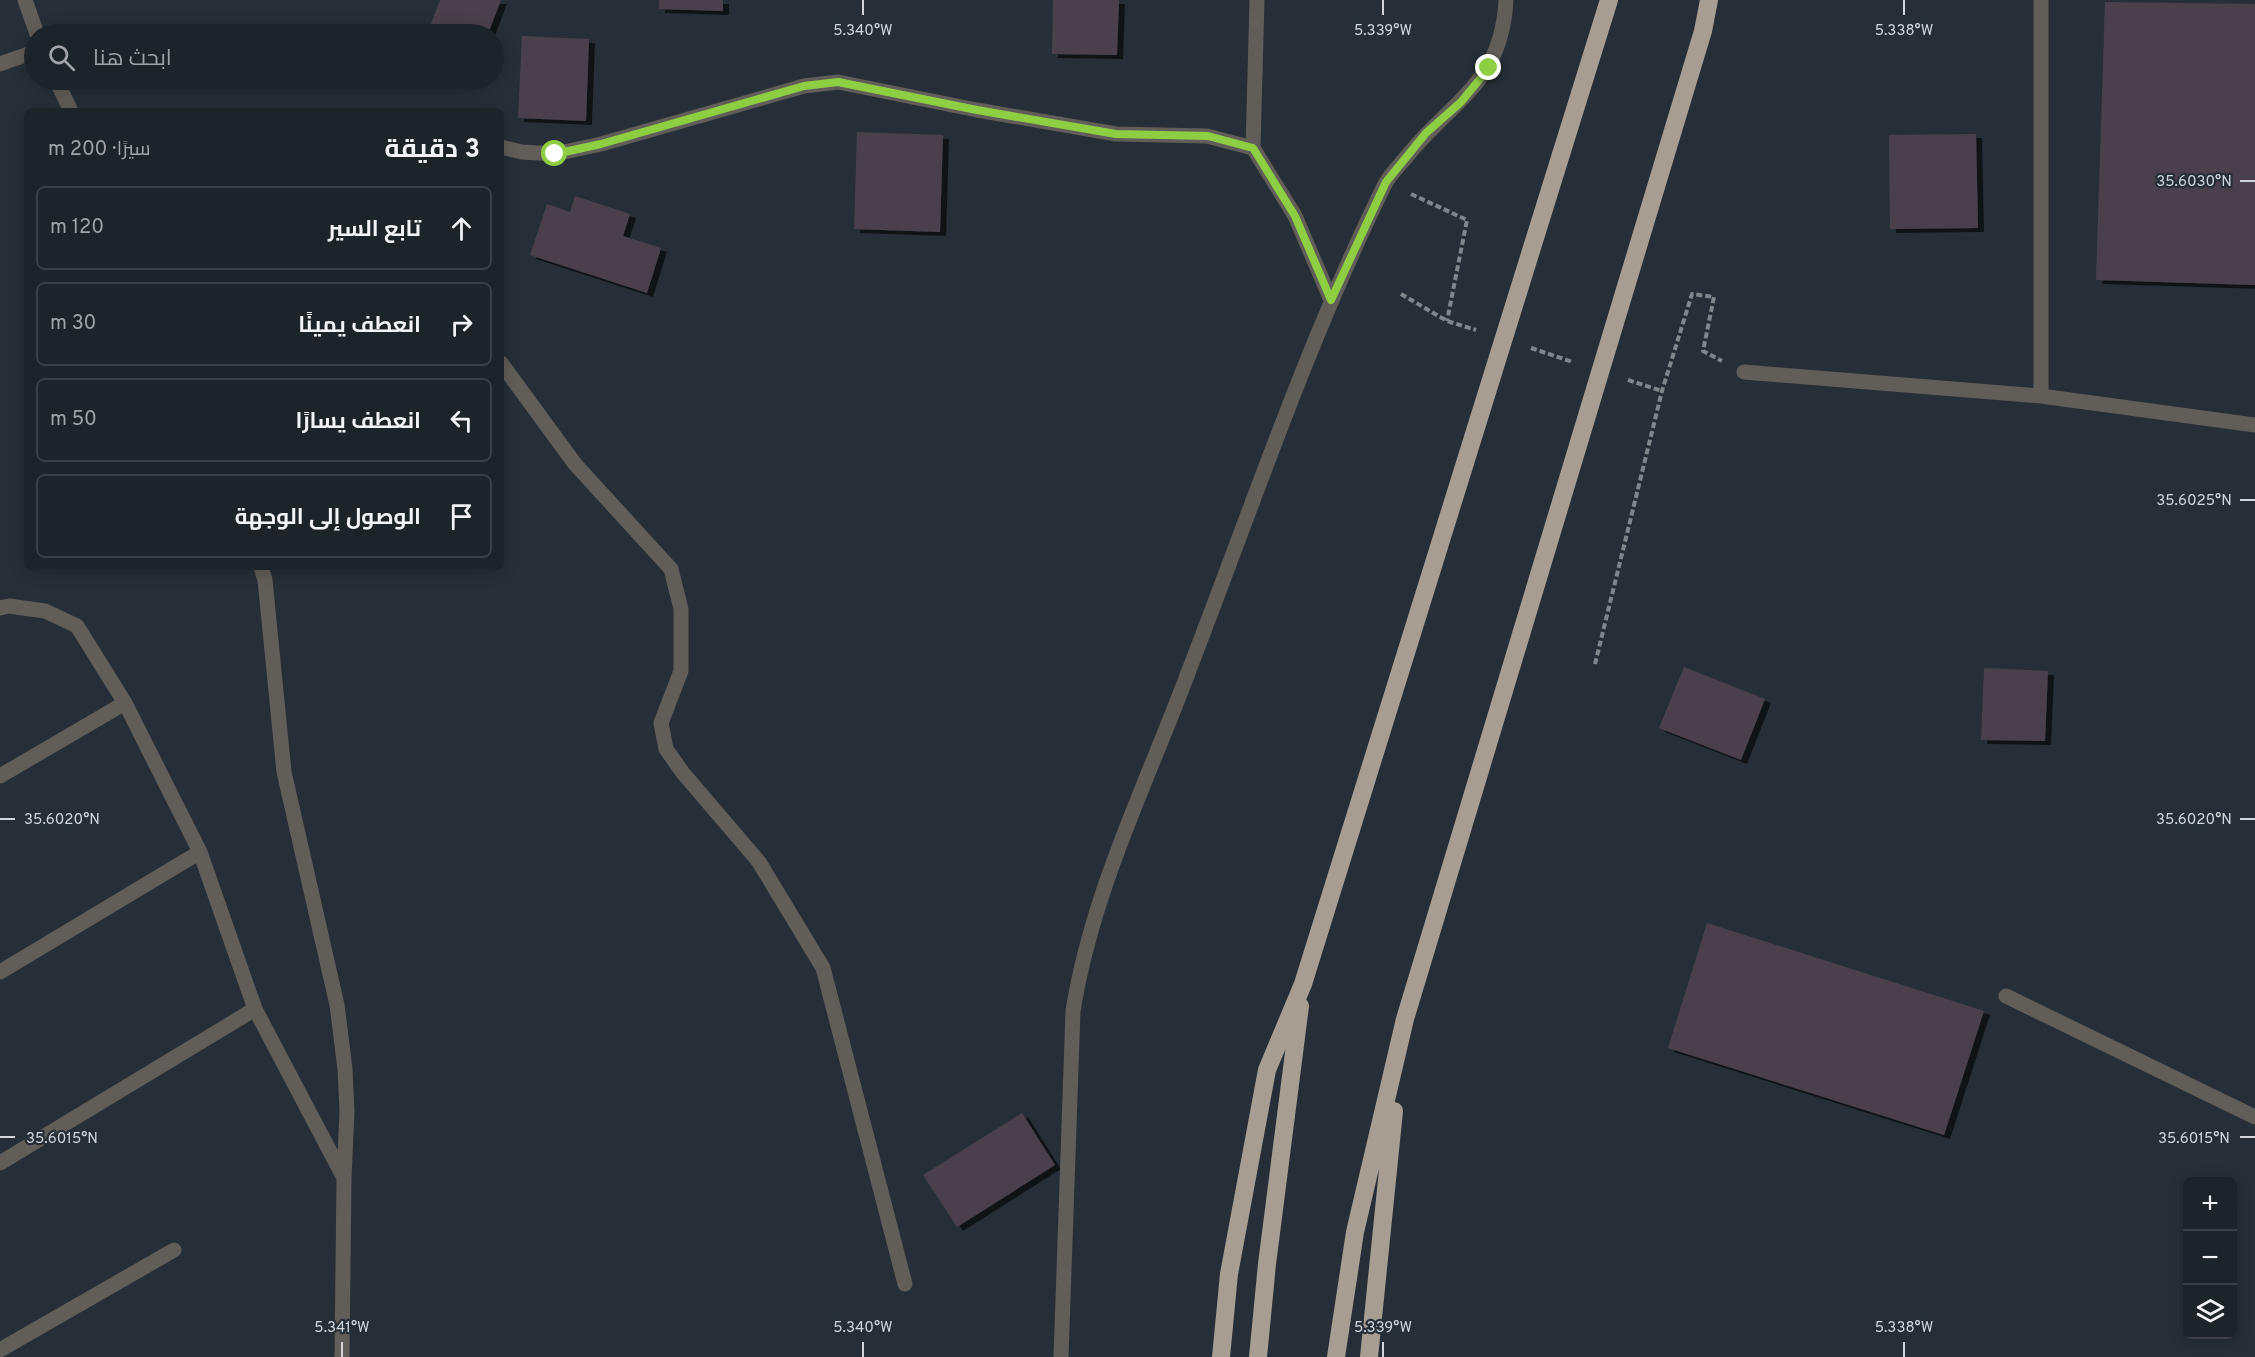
<!DOCTYPE html>
<html lang="ar">
<head>
<meta charset="utf-8">
<style>
	:root { --surface:#1c2329; --page:#292f35; --text:#f1f3f6; --muted:#a0a4a8; --line:#3a4046 }
	body { margin:0; font-family:Overpass,Cairo,sans-serif; background:var(--page); color:var(--text); direction:rtl }
	.controls { position:absolute; right:18px; bottom:18px; display:grid; overflow:hidden; border-radius:9px; box-shadow:0 3px 15px #0003 }
	.controls button { width:54px; height:54px; display:grid; place-items:center; padding:0; border:0; border-bottom:2px solid var(--line); background:var(--surface); color:var(--text); font:30px sans-serif }
	.stop { position:absolute; width:18px; height:18px; margin:-14px; border:4px solid #8ece43; border-radius:50%; background:#fff }
	.stop.end { background:#8ece43; border-color:#fff; box-shadow:0 2px 6px #0008 }
	.list { margin:0; padding:0; list-style:none }
	h2 { display:flex; justify-content:space-between; align-items:center; height:78px; margin:0; padding:0 24px; font-size:26px }
	h2 small { font-size:20px; font-weight:400; color:var(--muted) }
	.list li { display:grid; grid-template-columns:39px 1fr auto; gap:18px; align-items:center; box-sizing:border-box; height:84px; margin:0 12px 12px; padding:0 12px; border:2px solid var(--line); border-radius:9px }
	.list b { display:block; font-size:22px; white-space:nowrap }
	.list em { font-size:20px; font-style:normal; color:var(--muted) }
	.icon { flex:none; width:33px; height:33px; fill:none; stroke:currentColor; stroke-width:2; stroke-linecap:round; stroke-linejoin:round }
	.map { position:relative; flex:none; width:2255px; height:1357px; overflow:hidden; direction:ltr }
	.search { position:absolute; background:var(--surface); box-shadow:0 3px 15px #0003; left:24px; top:24px; width:480px; height:66px; display:flex; align-items:center; gap:15px; box-sizing:border-box; padding:0 21px; border-radius:33px; color:var(--muted); font-size:22px }
	.panel { position:absolute; background:var(--surface); box-shadow:0 3px 15px #0003; left:24px; top:108px; width:480px; height:462px; border-radius:9px; direction:rtl }
	.map>svg:first-child { display:block }
</style>
</head>
<body>
<div class="map">
<svg width="2255" height="1357" viewBox="0 0 2255 1357">
	<defs>
		<filter id="shadow"><feDropShadow dx="6" dy="4" stdDeviation="0" flood-color="#0009"/></filter>
	</defs>
	<rect width="100%" height="100%" fill="#262f37"/>
	<!-- building -->
	<path fill="#4a414b" filter="url(#shadow)" d="M 440,0 L 501,0 L 488,34 L 427,34 Z
		M 659,0 L 723,0 L 723,11 L 659,9 Z
		M 1053,0 L 1119,0 L 1117,55 L 1052,54 Z
		M 2105,2 L 2255,4 L 2255,285 L 2096,280 Z
		M 522,36 L 589,39 L 586,121 L 518,118 Z
		M 857,132 L 943,135 L 940,232 L 854,229 Z
		M 1976,134 L 1978,228 L 1890,229 L 1889,135 Z
		M 575,196 L 630,214 L 623,236 L 661,248 L 647,293 L 530,255 L 547,204 L 570,212 Z
		M 1684,667 L 1765,699 L 1741,760 L 1659,728 Z
		M 1984,668 L 2048,671 L 2045,741 L 1981,740 Z
		M 1707,923 L 1984,1011 L 1944,1135 L 1668,1048 Z
		M 1022,1113 L 1055,1165 L 957,1227 L 923,1175 Z"/>
	<g fill="none" stroke-linecap="round" stroke-linejoin="round">
		<!-- path -->
		<path stroke="#7f878d" stroke-width="4" stroke-dasharray="6 3" stroke-linecap="butt" d="M 1411,194 L 1467,220 L 1447,321
			M 1401,294 L 1447,321 L 1476,330
			M 1531,348 L 1573,362
			M 1628,380 L 1662,391
			M 1595,664 L 1662,391 L 1692,294 L 1714,297 L 1703,351 L 1722,361"/>
		<!-- minor -->
		<path stroke="#615d58" stroke-width="15" d="M 25,0 L 37,34
			M 0,64 L 34,52
			M 56,80 L 71,111
			M 501,147 L 522,152 L 555,154 L 601,144 L 804,86 L 838,82 L 977,110 L 1116,134 L 1207,136 L 1253,148 L 1295,216 L 1331,300
			M 1253,148 L 1257,0
			M 501,363 L 575,464 L 671,569 L 681,609 L 681,671 L 661,723 L 666,749 L 683,773 L 759,862 L 823,968 L 905,1284
			M 1744,372 L 2041,396 L 2255,425
			M 2041,396 L 2041,0
			M 261,567 L 265,580 L 284,772 L 337,1005 L 345,1069 L 347,1111 L 344,1178 L 342,1357
			M 0,608 L 9,606 L 45,611 L 77,626 L 125,703 L 200,852 L 255,1009 L 344,1178
			M 0,776 L 125,703
			M 0,972 L 200,852
			M 2006,996 L 2255,1117
			M 0,1163 L 255,1009
			M 0,1350 L 174,1250
			M 1061,1357 L 1073,1011 C 1092,892 1146,785 1188,673 C 1251,510 1307,343 1384,186 C 1389,175 1400,165 1408,155 C 1454,99 1502,82 1506,0"/>
		<!-- highway -->
		<path stroke="#a79d92" stroke-width="18" d="M 1221,1357 L 1229,1274 L 1267,1070 L 1303,984 L 1609,0
			M 1258,1357 L 1267,1264 L 1300,1006
			M 1336,1357 L 1355,1232 L 1405,1019 L 1703,31 L 1709,0
			M 1369,1357 L 1394,1111"/>
	</g>
	<g fill="none" stroke-linecap="round" stroke-linejoin="round">
		<!-- route -->
		<path stroke="#8ece43" stroke-width="8" d="M 555,154 L 601,144 L 804,86 L 838,82 L 977,110 L 1116,134 L 1208,136 L 1253,148 L 1295,216 L 1331,300 L 1386,182 L 1426,133 L 1461,102 L 1489,68"/>
	</g>
	<!-- ticks -->
	<path fill="none" stroke="#d0d6db" stroke-width="2" d="M 863,0 L 863,15M 1383,0 L 1383,15M 1904,0 L 1904,15M 2240,181 L 2255,181M 2240,500 L 2255,500M 0,819 L 15,819M 2240,819 L 2255,819M 0,1137 L 15,1137M 2240,1137 L 2255,1137M 342,1342 L 342,1357M 863,1342 L 863,1357M 1383,1342 L 1383,1357M 1904,1342 L 1904,1357"/>
	<g font-size="15" text-anchor="middle" fill="#d0d6db" stroke="#262f37" stroke-width="4.5" stroke-linejoin="round" paint-order="stroke">
		<text x="863" y="35">5.340°W</text>
		<text x="1383" y="35">5.339°W</text>
		<text x="1904" y="35">5.338°W</text>
		<text x="2194" y="186">35.6030°N</text>
		<text x="2194" y="505">35.6025°N</text>
		<text x="62" y="824">35.6020°N</text>
		<text x="2194" y="824">35.6020°N</text>
		<text x="62" y="1143">35.6015°N</text>
		<text x="2194" y="1143">35.6015°N</text>
		<text x="342" y="1332">5.341°W</text>
		<text x="863" y="1332">5.340°W</text>
		<text x="1383" y="1332">5.339°W</text>
		<text x="1904" y="1332">5.338°W</text>
	</g>
</svg>
<div class="controls">
<button>+</button>
<button>−</button>
<button><svg class="icon" aria-label="layers" viewBox="0 0 24 24"><path d="M12 4l9 5-9 5-9-5zM3 14l9 5 9-5"/></svg></button>
</div>
<div class="stop" style="left:555px;top:154px"></div>
<div class="stop end" style="left:1489px;top:68px"></div>
<div class="search"><svg class="icon" aria-label="search" viewBox="0 0 24 24"><circle cx="10" cy="10" r="6"/><path d="M15 15l6 6"/></svg>ابحث هنا</div>
<section class="panel">
<h2>3 دقيقة<small>سيرًا · 200 m</small></h2>
<ul class="list">
<li><svg class="icon" aria-label="ahead" viewBox="0 0 24 24"><path d="M12 20V5M6 11l6-6 6 6"/></svg><div><b>تابع السير</b></div><em>120 m</em></li>
<li><svg class="icon" aria-label="right" viewBox="0 0 24 24"><path d="M7 20v-9h11M14 6l5 5-5 5"/></svg><div><b>انعطف يمينًا</b></div><em>30 m</em></li>
<li><svg class="icon" aria-label="left" viewBox="0 0 24 24"><path d="M17 20v-9H6M10 6l-5 5 5 5"/></svg><div><b>انعطف يسارًا</b></div><em>50 m</em></li>
<li><svg class="icon" aria-label="arrive" viewBox="0 0 24 24"><path d="M6 21V4h12l-3 4 3 4H6"/></svg><div><b>الوصول إلى الوجهة</b></div></li>
</ul>
</section>
</div>
</body>
</html>
